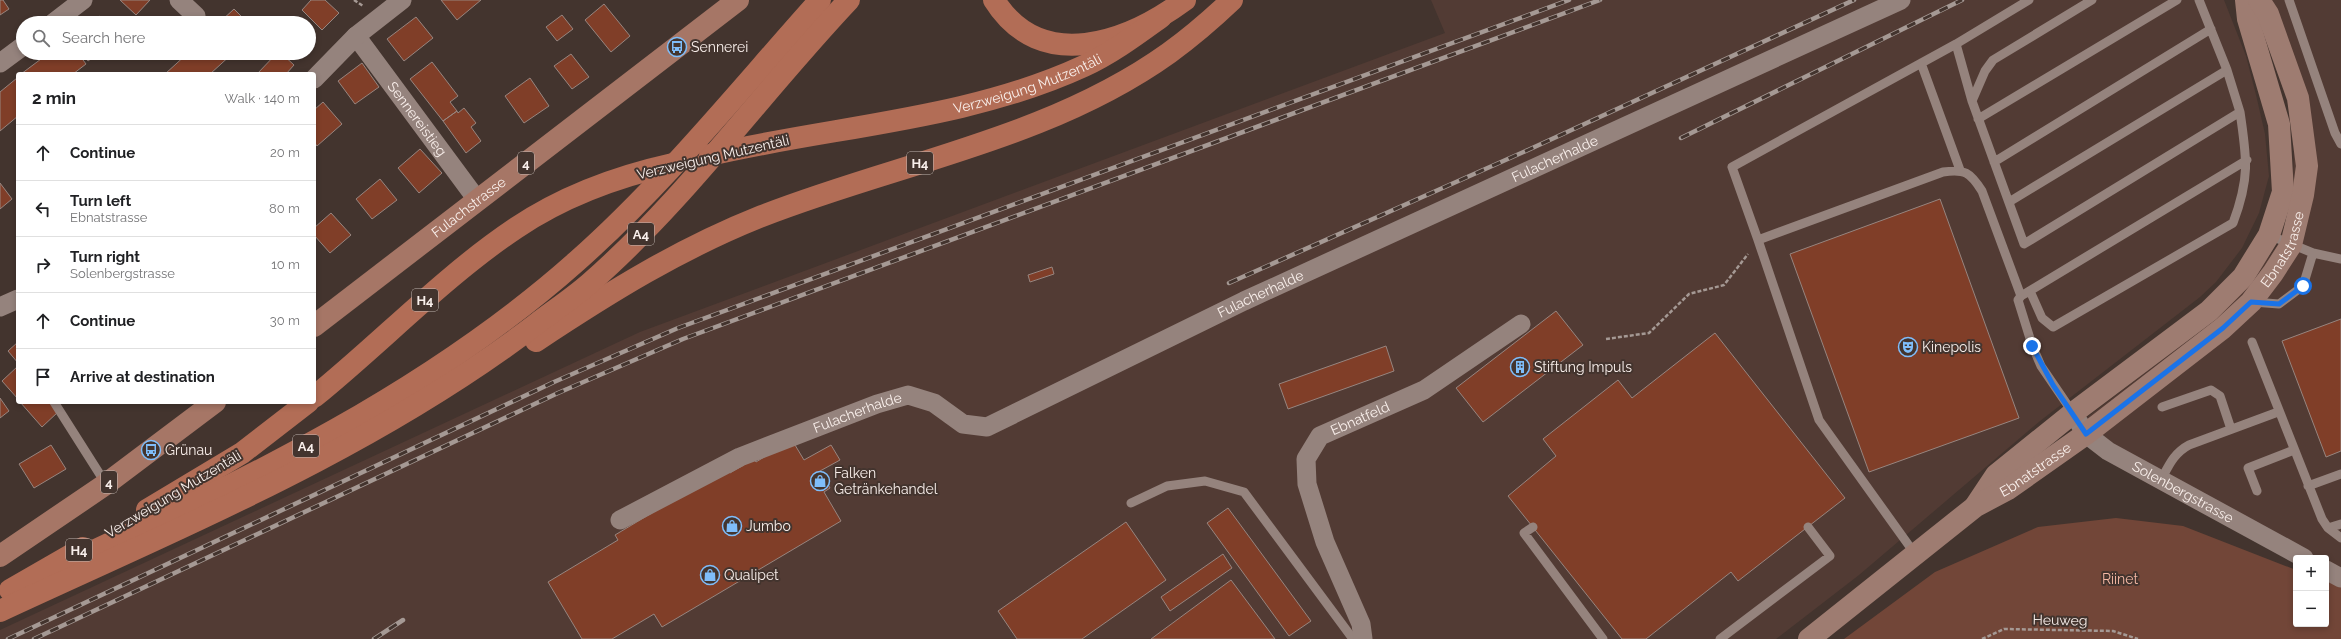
<!DOCTYPE html>
<html lang="en">
<head>
<meta charset="utf-8">
<style>
	:root { --surface:#fff; --page:#f2f2f2; --text:#202124; --muted:#757577; --line:#e0e0e0 }
	body { margin:0; font-family:Raleway,sans-serif; background:var(--page); color:var(--text) }
	.controls { position:absolute; right:12px; bottom:12px; display:grid; overflow:hidden; border-radius:4px; box-shadow:0 2px 6px #0003 }
	.controls button { width:36px; height:36px; display:grid; place-items:center; padding:0; border:0; border-bottom:1px solid var(--line); background:var(--surface); color:var(--text); font:20px sans-serif }
	.stop { position:absolute; width:12px; height:12px; margin:-9px; border:3px solid #1a73e8; border-radius:50%; background:#fff }
	.stop.end { background:#1a73e8; border-color:#fff; box-shadow:0 1px 4px #0008 }
	.list { margin:0; padding:0; list-style:none }
	h2 { display:flex; justify-content:space-between; align-items:center; height:52px; margin:0; padding:0 16px; font-size:17px }
	h2 small { font-size:13px; font-weight:400; color:var(--muted) }
	.list li { display:grid; grid-template-columns:26px 1fr auto; gap:12px; align-items:center; box-sizing:border-box; height:56px; padding:0 16px; border-top:1px solid var(--line) }
	.list b { display:block; font-size:15px; white-space:nowrap }
	.list p { margin:0; font-size:13px; white-space:nowrap; color:var(--muted) }
	.list em { font-size:13px; font-style:normal; color:var(--muted) }
	.icon { flex:none; width:22px; height:22px; fill:none; stroke:currentColor; stroke-width:2; stroke-linecap:round; stroke-linejoin:round }
	.map { position:relative; flex:none; width:2341px; height:639px; overflow:hidden }
	.search { position:absolute; background:var(--surface); box-shadow:0 2px 6px #0003; left:16px; top:16px; width:300px; height:44px; display:flex; align-items:center; gap:10px; box-sizing:border-box; padding:0 14px; border-radius:22px; color:var(--muted); font-size:15px }
	.panel { position:absolute; background:var(--surface); box-shadow:0 2px 6px #0003; left:16px; top:72px; width:300px; height:332px; border-radius:4px }
	.map>svg:first-child { display:block }
</style>
</head>
<body>
<div class="map">
<svg width="2341" height="639" viewBox="0 0 2341 639">
	<rect width="100%" height="100%" fill="#43342e"/>
	<!-- built -->
	<path fill="#523b34" d="M 1431,0 L 2224,0 L 2246,56 L 2256,95 L 2265,134 L 2269,176 L 2259,213 L 2242,248 L 2216,282 L 2200,297 L 2040,421 L 1859,575 L 1776,639 L 0,639 L 0,630 L 640,332 L 1445,33 Z
		M 2251,0 L 2341,0 L 2341,578 L 2326,570 L 2326,558 L 2304,558 L 2077,425 L 2192,337 L 2248,286 L 2278,244 L 2285,225 L 2293,185 L 2294,144 L 2288,105 L 2283,86 Z"/>
	<!-- green -->
	<path fill="#724638" d="M 2116,518 L 2183,526 L 2296,570 L 2296,624 L 2326,624 L 2326,581 L 2341,587 L 2341,639 L 1844,639 L 1935,572 L 2038,527 Z"/>
	<!-- building -->
	<path fill="#803e28" stroke="#97857f" d="M 0,0 L 3,0 L 9,9 L 0,15 Z
		M 120,0 L 150,0 L 136,15 Z
		M 311,0 L 325,0 L 339,13 L 322,30 L 302,10 Z
		M 441,0 L 481,0 L 457,20 Z
		M 604,4 L 630,36 L 611,52 L 585,20 Z
		M 234,9 L 248,23 L 219,23 L 220,22 Z
		M 562,15 L 573,29 L 557,41 L 546,27 Z
		M 100,16 L 105,23 L 91,23 L 93,21 Z
		M 416,17 L 433,38 L 404,61 L 387,39 Z
		M 49,53 L 78,53 L 86,64 L 73,74 L 21,74 Z
		M 82,53 L 99,53 L 88,61 Z
		M 188,53 L 233,53 L 210,74 L 165,74 Z
		M 277,53 L 281,53 L 294,65 L 286,74 L 257,74 Z
		M 571,54 L 589,77 L 572,89 L 554,66 Z
		M 432,62 L 458,96 L 450,102 L 457,111 L 443,121 L 410,79 Z
		M 362,63 L 379,87 L 355,104 L 338,81 Z
		M 17,78 L 18,116 L 0,131 L 0,92 Z
		M 530,78 L 549,106 L 524,123 L 505,96 Z
		M 323,102 L 342,124 L 317,146 L 314,142 L 314,110 Z
		M 464,108 L 476,123 L 471,127 L 481,141 L 466,153 L 443,121 L 457,111 L 458,113 Z
		M 420,149 L 442,173 L 419,193 L 398,168 Z
		M 380,179 L 397,200 L 372,219 L 356,199 Z
		M 0,183 L 12,199 L 0,209 Z
		M 1940,199 L 2019,418 L 1869,472 L 1790,254 Z
		M 331,213 L 351,235 L 330,253 L 314,235 L 314,228 Z
		M 1052,267 L 1054,274 L 1030,282 L 1028,275 Z
		M 1556,311 L 1583,345 L 1483,422 L 1456,388 Z
		M 2341,319 L 2341,451 L 2326,457 L 2282,341 Z
		M 1715,333 L 1845,498 L 1738,581 L 1731,572 L 1646,639 L 1622,639 L 1508,496 L 1556,456 L 1543,439 L 1618,380 L 1632,398 Z
		M 18,342 L 18,363 L 8,351 Z
		M 1386,346 L 1394,371 L 1288,409 L 1279,384 Z
		M 18,366 L 18,399 L 2,381 Z
		M 0,398 L 9,411 L 0,418 Z
		M 20,402 L 49,402 L 58,412 L 42,427 Z
		M 792,440 L 804,460 L 831,445 L 840,460 L 820,471 L 830,488 L 824,492 L 841,521 L 662,627 L 654,614 L 612,639 L 582,639 L 548,582 L 618,540 L 615,535 L 727,468 L 730,473 L 754,459 L 756,462 Z
		M 51,445 L 66,469 L 34,488 L 19,464 Z
		M 1228,508 L 1311,621 L 1289,636 L 1207,523 Z
		M 1126,522 L 1166,580 L 1082,639 L 1017,639 L 998,611 Z
		M 1223,554 L 1232,568 L 1170,611 L 1161,597 Z
		M 1231,580 L 1275,639 L 1151,639 Z"/>
	<g fill="none" stroke-linecap="round" stroke-linejoin="round">
		<!-- path -->
		<path stroke="#a59994" stroke-width="2.5" stroke-dasharray="4 2" stroke-linecap="butt" d="M 354,0 L 363,6
			M 1606,339 L 1649,333 L 1689,294 L 1724,285 L 1748,254
			M 1982,639 L 2004,629 L 2113,631 L 2138,639"/>
		<!-- lane -->
		<path stroke="#95837d" stroke-width="9" d="M 2199,0 L 2227,70 L 2240,112
			M 2289,0 L 2335,133 L 2341,144
			M 1956,44 L 1972,101 L 2024,244 L 2240,112 C 2247,159 2250,178 2233,223 L 2053,327 L 2042,318 L 2030,291
			M 1921,63 L 1960,170
			M 1972,101 L 1985,71 L 1993,60 L 2092,0
			M 1978,119 L 2177,0
			M 1994,162 L 2211,29
			M 2009,202 L 2227,70
			M 2269,235 L 2313,253 L 2341,259
			M 1758,240 L 1732,167 L 1956,44 L 2029,0
			M 2253,302 L 2279,304 L 2303,286 L 2313,253
			M 2252,342 L 2322,519 L 2328,528 L 2341,538
			M 54,402 L 106,484
			M 2162,407 L 2211,390 L 2220,396 L 2231,429
			M 2073,413 L 2041,366 L 2032,345 L 2018,300 L 2021,296 L 2247,160
			M 2161,480 C 2169,465 2174,453 2189,445 L 2278,412
			M 2308,486 L 2341,474
			M 2257,491 L 2248,468 L 2294,450
			M 1131,503 L 1167,486 L 1205,481 L 1244,492 L 1353,639
			M 1533,527 L 1524,533 L 1603,639
			M 2328,528 L 2341,524
			M 1915,554 L 1819,420 L 1758,240 L 1943,172 C 1965,169 1970,172 1982,191 L 2021,296
			M 1720,639 L 1830,556 L 1808,527"/>
		<!-- street -->
		<g stroke="#95837d" stroke-width="19">
			<path d="M 179,0 L 196,16 L 191,23"/>
			<path d="M 53,23 L 83,0"/>
			<path id="s1" d="M 356,36 L 478,201"/>
			<path d="M 0,63 L 23,46"/>
			<path d="M 314,79 L 356,36 L 402,0"/>
			<path d="M 0,307 L 18,299"/>
			<path id="s2" d="M 2073,413 L 2086,434 L 2108,451 L 2304,558"/>
			<path id="s3" d="M 620,520 L 740,457 L 877,404 L 908,395 L 934,403 L 963,424 L 987,427 L 1244,301 L 1901,0"/>
			<path d="M 2326,570 L 2341,578"/>
			<path id="s4" d="M 1363,639 L 1361,624 L 1325,542 L 1307,484 L 1306,459 L 1320,436 L 1424,390 L 1521,324"/>
		</g>
		<!-- secondary -->
		<g stroke="#9e7c71" stroke-width="22">
			<path d="M 1976,505 L 1996,475 L 2073,413 L 2209,311 L 2243,277 L 2269,235 L 2283,192 L 2279,124 L 2248,19 L 2246,0"/>
			<path id="s5" d="M 1809,639 L 1976,506 L 2008,489 L 2086,434 L 2223,328 L 2251,302 L 2273,273 L 2291,245 L 2303,195 L 2307,166 L 2298,98 L 2268,14 L 2259,0"/>
		</g>
		<!-- primary -->
		<g stroke="#a67666" stroke-width="22">
			<path id="s6" d="M 314,326 L 738,0"/>
			<path d="M 0,556 L 106,484 L 215,402"/>
		</g>
		<!-- highway -->
		<g stroke="#b26d56" stroke-width="22">
			<path d="M 994,0 C 1041,75 1128,42 1185,0"/>
			<path id="s7" d="M 710,155 C 834,126 967,120 1084,66 C 1112,53 1136,35 1161,17"/>
			<path d="M 536,341 C 610,292 679,249 762,216 C 897,163 1049,139 1169,53 C 1191,37 1212,19 1232,0"/>
			<path d="M 314,397 C 382,342 443,277 516,228 C 562,197 619,176 673,164"/>
			<path d="M 147,510 L 242,453 L 308,402"/>
			<path d="M 72,561 C 249,479 430,392 577,261 C 666,182 741,88 820,0"/>
			<path d="M 10,590 L 83,548"/>
			<path d="M 0,611 C 183,526 373,448 535,325 C 553,311 573,298 590,283 C 686,199 761,93 849,0"/>
		</g>
		<defs>
			<path id="rail" d="M 1681,138 L 1962,0
				M 1229,283 L 1528,150 L 1854,0
				M 8,639 L 554,382 L 678,328 L 1569,0
				M 34,639 L 558,393 L 683,339 L 1600,0
				M 374,639 L 403,620"/>
		</defs>
		<!-- rail casing -->
		<use href="#rail" stroke="#a59994" stroke-width="4.5"/>
		<!-- rail -->
		<use href="#rail" stroke="#43342e" stroke-width="3" stroke-dasharray="9" stroke-linecap="butt"/>
	</g>
	<g fill="none" stroke-linecap="round" stroke-linejoin="round">
		<!-- route -->
		<path stroke="#1a73e8" stroke-width="5" d="M 2032,346 L 2053,385 L 2086,434 L 2223,328 L 2251,302 L 2279,304 L 2303,286"/>
	</g>
	<!-- icons -->
	<defs>
		<symbol id="bus-ring" viewBox="-11 -11 22 22"><circle r="9.5" fill="#43342e" stroke="#7fbdfa" stroke-width="1.5"/><path d="M-5-6H5V4H4V6H2V4H-2V6H-4V4H-5ZM-3.5-4V0h7V-4ZM-3.5 1.2v1.5H-2V1.2ZM2 1.2v1.5H3.5V1.2Z" fill="#7fbdfa"/></symbol>
		<symbol id="theatre-ring" viewBox="-11 -11 22 22"><circle r="9.5" fill="#43342e" stroke="#7fbdfa" stroke-width="1.5"/><path d="M-5-5.5Q0-4 5-5.5V0Q5 5 0 6Q-5 5-5 0ZM-3.3-2.5H-1v1.5H-3.3ZM1-2.5H3.3v1.5H1ZM-2.8 1Q0 5.5 2.8 1Z" fill="#7fbdfa"/></symbol>
		<symbol id="building-ring" viewBox="-11 -11 22 22"><circle r="9.5" fill="#43342e" stroke="#7fbdfa" stroke-width="1.5"/><path d="M-4-6H4V6H1V3H-1V6H-4ZM-2.5-4.3h1.7v1.8h-1.7ZM.8-4.3h1.7v1.8H.8ZM-2.5-1h1.7V.8h-1.7ZM.8-1h1.7V.8H.8Z" fill="#7fbdfa"/></symbol>
		<symbol id="shop-ring" viewBox="-11 -11 22 22"><circle r="9.5" fill="#43342e" stroke="#7fbdfa" stroke-width="1.5"/><path d="M-5-2.5h2.3a2.7 3.5 0 0 1 5.4 0H5L5.5 6h-11ZM-1.5-2.5h3a1.5 2.3 0 0 0-3 0Z" fill="#7fbdfa"/></symbol>
	</defs>
	<g fill-rule="evenodd">
		<use href="#bus-ring" x="666" y="36" width="22" height="22"/>
		<use href="#theatre-ring" x="1897" y="336" width="22" height="22"/>
		<use href="#building-ring" x="1509" y="356" width="22" height="22"/>
		<use href="#bus-ring" x="140" y="439" width="22" height="22"/>
		<use href="#shop-ring" x="809" y="470" width="22" height="22"/>
		<use href="#shop-ring" x="721" y="515" width="22" height="22"/>
		<use href="#shop-ring" x="699" y="564" width="22" height="22"/>
	</g>
	<g text-anchor="middle" dominant-baseline="central" stroke-width="4" stroke-linejoin="round" paint-order="stroke">
		<!-- shield labels -->
		<g fill="#43342e" stroke="#c2b7b2" stroke-width="1">
			<rect x="518" y="152" width="16" height="22" rx="3"/>
			<rect x="907" y="152" width="26" height="22" rx="3"/>
			<rect x="628" y="223" width="26" height="22" rx="3"/>
			<rect x="412" y="289" width="26" height="22" rx="3"/>
			<rect x="293" y="435" width="26" height="22" rx="3"/>
			<rect x="101" y="471" width="16" height="22" rx="3"/>
			<rect x="66" y="539" width="26" height="22" rx="3"/>
		</g>
		<g font-size="13" font-weight="bold" fill="#f9efeb">
			<text x="526" y="163">4</text>
			<text x="920" y="163">H4</text>
			<text x="641" y="234">A4</text>
			<text x="425" y="300">H4</text>
			<text x="306" y="446">A4</text>
			<text x="109" y="482">4</text>
			<text x="79" y="550">H4</text>
		</g>
		<!-- poi labels -->
		<g font-size="14" fill="#f9efeb" stroke="#43342e" text-anchor="start">
			<text x="691" y="47">Sennerei</text>
			<text x="1922" y="347">Kinepolis</text>
			<text x="1534" y="367">Stiftung Impuls</text>
			<text x="165" y="450">Grünau</text>
			<text x="834" y="473">Falken<tspan x="834" dy="16">Getränkehandel</tspan></text>
			<text x="746" y="526">Jumbo</text>
			<text x="724" y="575">Qualipet</text>
		</g>
		<!-- street labels -->
		<g font-size="14" fill="#f9efeb" stroke="#43342e">
			<text stroke="none"><textPath href="#s7" startOffset="326">Verzweigung Mutzentäli</textPath></text>
			<text stroke="none"><textPath href="#s1" startOffset="103">Sennereistieg</textPath></text>
			<text transform="translate(713 157) rotate(-13)">Verzweigung Mutzentäli</text>
			<text stroke="none"><textPath href="#s3" startOffset="1030">Fulacherhalde</textPath></text>
			<text stroke="none"><textPath href="#s6" startOffset="195">Fulachstrasse</textPath></text>
			<text stroke="none"><textPath href="#s5" startOffset="619">Ebnatstrasse</textPath></text>
			<text stroke="none"><textPath href="#s3" startOffset="706">Fulacherhalde</textPath></text>
			<text stroke="none"><textPath href="#s3" startOffset="261">Fulacherhalde</textPath></text>
			<text stroke="none"><textPath href="#s4" startOffset="261">Ebnatfeld</textPath></text>
			<text stroke="none"><textPath href="#s5" startOffset="283">Ebnatstrasse</textPath></text>
			<text stroke="none"><textPath href="#s2" startOffset="138">Solenbergstrasse</textPath></text>
			<text transform="translate(173 494) rotate(-31)">Verzweigung Mutzentäli</text>
			<text transform="translate(2060 620) rotate(1)">Heuweg</text>
		</g>
		<!-- park labels -->
		<g font-size="14" fill="#f5b8a4" stroke="#43342e">
			<text x="2120" y="579">Riinet</text>
		</g>
	</g>
</svg>
<div class="controls">
<button>+</button>
<button>−</button>
</div>
<div class="stop" style="left:2303px;top:286px"></div>
<div class="stop end" style="left:2032px;top:346px"></div>
<div class="search"><svg class="icon" aria-label="search" viewBox="0 0 24 24"><circle cx="10" cy="10" r="6"/><path d="M15 15l6 6"/></svg>Search here</div>
<section class="panel">
<h2>2 min<small>Walk · 140 m</small></h2>
<ul class="list">
<li><svg class="icon" aria-label="ahead" viewBox="0 0 24 24"><path d="M12 20V5M6 11l6-6 6 6"/></svg><div><b>Continue</b></div><em>20 m</em></li>
<li><svg class="icon" aria-label="left" viewBox="0 0 24 24"><path d="M17 20v-9H6M10 6l-5 5 5 5"/></svg><div><b>Turn left</b><p>Ebnatstrasse</p></div><em>80 m</em></li>
<li><svg class="icon" aria-label="right" viewBox="0 0 24 24"><path d="M7 20v-9h11M14 6l5 5-5 5"/></svg><div><b>Turn right</b><p>Solenbergstrasse</p></div><em>10 m</em></li>
<li><svg class="icon" aria-label="ahead" viewBox="0 0 24 24"><path d="M12 20V5M6 11l6-6 6 6"/></svg><div><b>Continue</b></div><em>30 m</em></li>
<li><svg class="icon" aria-label="arrive" viewBox="0 0 24 24"><path d="M6 21V4h12l-3 4 3 4H6"/></svg><div><b>Arrive at destination</b></div></li>
</ul>
</section>
</div>
</body>
</html>
